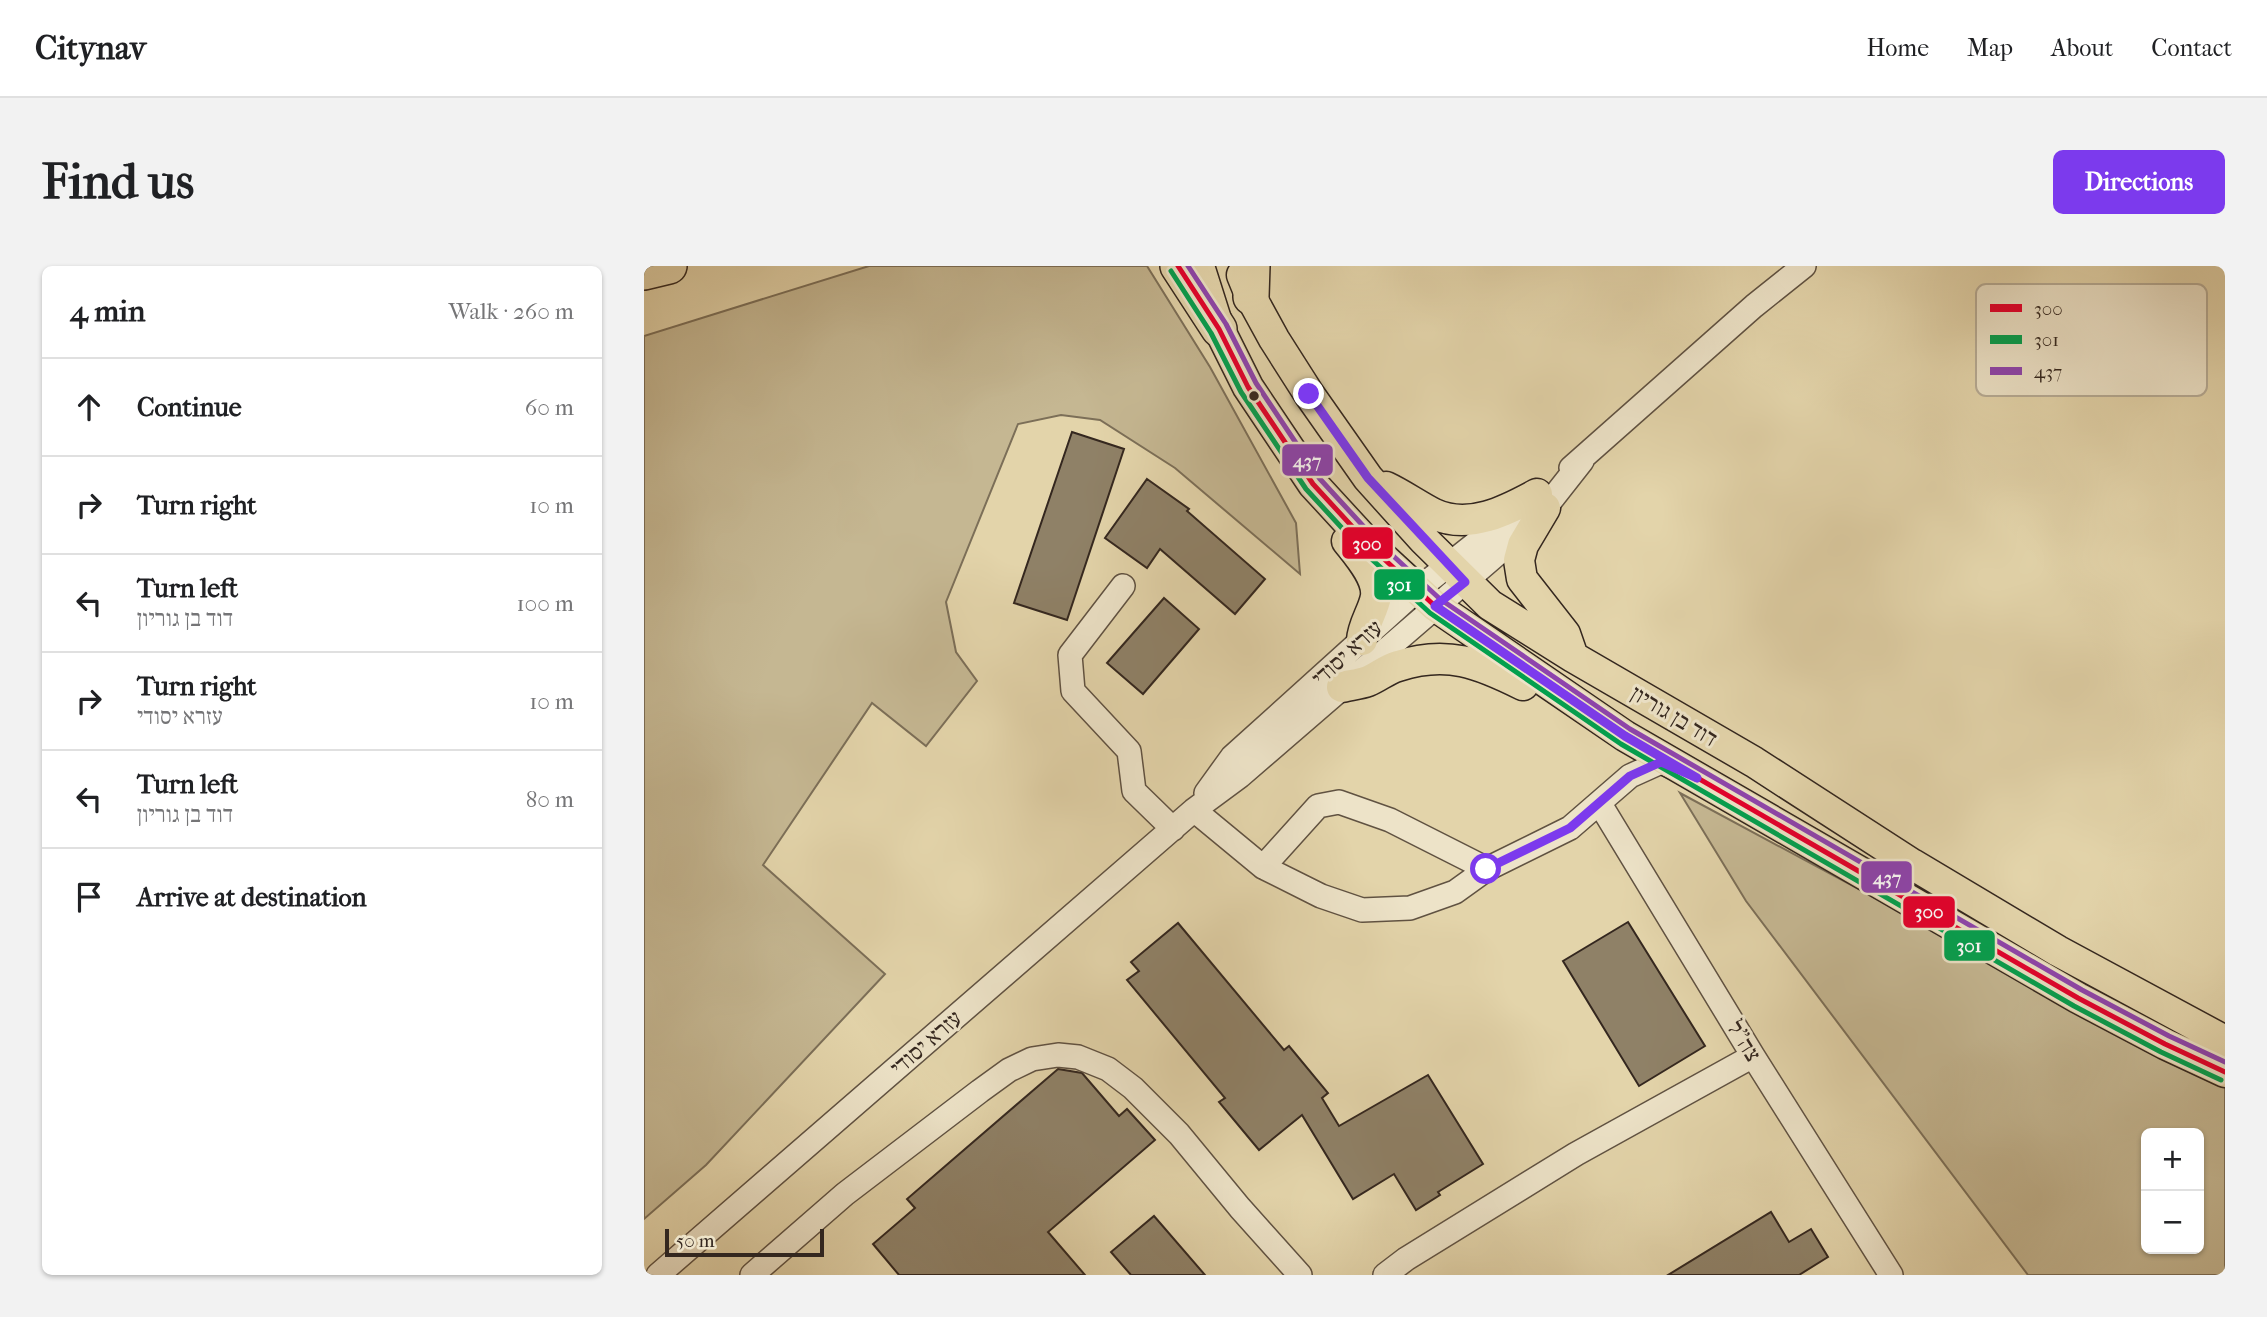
<!DOCTYPE html>
<html lang="en">
<head>
<meta charset="utf-8">
<style>
	:root { --surface:#fff; --page:#f2f2f2; --text:#202124; --muted:#757577; --line:#e0e0e0; --accent:#7c3aed }
	body { margin:0; font-family:"IM FELL French Canon","Frank Ruhl Libre",serif; background:var(--page); color:var(--text) }
	.controls { position:absolute; right:21px; bottom:21px; display:grid; overflow:hidden; border-radius:10px; box-shadow:0 2px 5px #0004 }
	.controls button { width:63px; height:63px; display:grid; place-items:center; padding:0; border:0; border-bottom:2px solid var(--line); background:var(--surface); color:var(--text); font:35px sans-serif }
	.scale { position:absolute; left:21px; bottom:18px; width:159px; box-sizing:border-box; padding-left:7px; border:4px solid #34271f; border-top:0; font-size:19px; line-height:24px; white-space:nowrap; color:#34271f; -webkit-text-stroke:5px #ede3c8; paint-order:stroke }
	.stop { position:absolute; width:21px; height:21px; margin:-16px; border:5px solid #7c3aed; border-radius:50%; background:#fff }
	.stop.end { background:#7c3aed; border-color:#fff; box-shadow:0 2px 7px #0008 }
	.list { margin:0; padding:0; list-style:none }
	h2 { display:flex; justify-content:space-between; align-items:center; height:91px; margin:0; padding:0 28px; font-size:30px }
	h2 small { font-size:23px; font-weight:400; color:var(--muted) }
	.list li { display:grid; grid-template-columns:46px 1fr auto; gap:21px; align-items:center; box-sizing:border-box; height:98px; padding:0 28px; border-top:2px solid var(--line) }
	.list b { display:block; font-size:26px; white-space:nowrap }
	.list p { margin:0; font-size:23px; white-space:nowrap; color:var(--muted) }
	.list em { font-size:23px; font-style:normal; color:var(--muted) }
	.icon { flex:none; width:38px; height:38px; fill:none; stroke:currentColor; stroke-width:2; stroke-linecap:round; stroke-linejoin:round }
	.map { position:relative; flex:none; width:1581px; height:1009px; overflow:hidden; border-radius:10px }
	header { display:flex; align-items:center; gap:42px; box-sizing:border-box; height:98px; padding:0 35px; background:var(--surface); border-bottom:2px solid var(--line) }
	header strong { font-size:33px }
	nav { display:flex; gap:38px; margin-inline-start:auto; font-size:24px }
	.intro { display:flex; align-items:center; justify-content:space-between; box-sizing:border-box; height:168px; padding:0 42px }
	h1 { margin:0; font-size:49px }
	.button { padding:18px 32px; border-radius:10px; background:var(--accent); color:#fff; font-size:24px; font-weight:700 }
	main { display:flex; gap:42px; padding:0 42px }
	aside { flex:1; background:var(--surface); border-radius:10px; box-shadow:0 2px 5px #0004 }
	.map>svg:first-child { display:block }
</style>
</head>
<body>
<header>
<strong>Citynav</strong>
<nav><a>Home</a><a>Map</a><a>About</a><a>Contact</a></nav>
</header>
<div class="intro"><h1>Find us</h1><a class="button">Directions</a></div>
<main>
<aside>
<h2>4 min<small>Walk · 260 m</small></h2>
<ul class="list">
<li><svg class="icon" aria-label="ahead" viewBox="0 0 24 24"><path d="M12 20V5M6 11l6-6 6 6"/></svg><div><b>Continue</b></div><em>60 m</em></li>
<li><svg class="icon" aria-label="right" viewBox="0 0 24 24"><path d="M7 20v-9h11M14 6l5 5-5 5"/></svg><div><b>Turn right</b></div><em>10 m</em></li>
<li><svg class="icon" aria-label="left" viewBox="0 0 24 24"><path d="M17 20v-9H6M10 6l-5 5 5 5"/></svg><div><b>Turn left</b><p>דוד בן גוריון</p></div><em>100 m</em></li>
<li><svg class="icon" aria-label="right" viewBox="0 0 24 24"><path d="M7 20v-9h11M14 6l5 5-5 5"/></svg><div><b>Turn right</b><p>עזרא יסודי</p></div><em>10 m</em></li>
<li><svg class="icon" aria-label="left" viewBox="0 0 24 24"><path d="M17 20v-9H6M10 6l-5 5 5 5"/></svg><div><b>Turn left</b><p>דוד בן גוריון</p></div><em>80 m</em></li>
<li><svg class="icon" aria-label="arrive" viewBox="0 0 24 24"><path d="M6 21V4h12l-3 4 3 4H6"/></svg><div><b>Arrive at destination</b></div></li>
</ul>
</aside>
<div class="map">
<svg width="1581" height="1009" viewBox="0 0 1581 1009">
	<rect width="100%" height="100%" fill="#e3d4aa"/>
	<filter id="stains"><feTurbulence type="fractalNoise" baseFrequency=".00286" numOctaves="4"/><feColorMatrix values="0 0 0 0 .2 0 0 0 0 .09 0 0 0 0 .02 0 0 0 .5 -.17"/></filter>
	<radialGradient id="worn" r=".72"><stop offset=".6" stop-color="#630" stop-opacity="0"/><stop offset="1" stop-color="#630" stop-opacity=".3"/></radialGradient>
	<!-- green -->
	<path fill="#c5b792" stroke="#7c6f58" stroke-width="2" fill-rule="evenodd" d="M 225,0 L 503,0 L 566,101 L 652,257 L 656,308 L 531,202 L 456,154 L 417,149 L 374,158 L 302,336 L 312,386 L 333,415 L 282,480 L 228,437 L 119,599 L 241,708 L 62,899 L 0,953 L 0,70 Z
		M 1036,527 L 1581,820 L 1581,1009 L 1384,1009 L 1102,635 ZM 1502,867 L 1555,867 L 1555,983 L 1502,983 Z"/>
	<!-- building -->
	<path fill="#8f8167" stroke="#34271f" stroke-width="2" d="M 428,166 L 480,183 L 423,354 L 370,337 Z
		M 503,213 L 545,243 L 543,245 L 621,313 L 591,348 L 516,283 L 503,302 L 461,272 Z
		M 520,332 L 555,363 L 499,428 L 463,397 Z
		M 984,656 L 1061,780 L 995,820 L 919,695 Z
		M 534,657 L 640,784 L 645,780 L 684,827 L 678,832 L 695,860 L 784,809 L 839,898 L 794,926 L 796,929 L 772,944 L 750,908 L 709,933 L 658,849 L 615,884 L 575,836 L 581,832 L 483,714 L 495,705 L 487,696 Z
		M 414,803 L 438,807 L 475,850 L 483,843 L 511,874 L 404,966 L 441,1009 L 255,1009 L 229,978 L 271,942 L 263,933 Z
		M 1127,946 L 1145,976 L 1167,963 L 1184,991 L 1155,1009 L 1024,1009 Z
		M 510,950 L 561,1009 L 487,1009 L 467,986 Z"/>
	<g fill="none" stroke-linecap="round" stroke-linejoin="round">
		<defs>
			<path id="minor" d="M 927,202 L 1110,40 L 1160,0
				M 479,320 L 426,389 L 429,425 L 485,485 L 490,525 L 529,563
				M 562,527 L 588,491 L 773,324 L 870,247
				M 956,538 L 1109,790 L 1247,1009
				M 550,544 L 619,601 L 677,630 L 718,644 L 766,642 L 811,626 L 843,603 L 926,562 L 986,510 L 1017,496 L 1033,503
				M 619,601 L 674,540 L 695,536 L 746,554 L 843,603
				M 14,1009 L 550,544 L 596,510 L 860,282 L 901,242 L 938,195
				M 108,1009 L 201,928 L 336,825 L 365,804 L 388,793 L 414,789 L 434,791 L 464,803 L 489,822 L 535,868 L 596,942 L 656,1009
				M 741,1009 L 762,993 L 932,888 L 1109,790"/>
			<path id="major" d="M 555,0 L 575,63 L 604,121 L 669,218 L 727,281 L 791,340 L 981,470 L 1434,732 L 1521,778 L 1581,806
				M 598,9 L 607,31 L 630,73 L 665,128 L 724,212 L 779,273 L 846,339 L 929,391 L 1110,496 L 1268,598 L 1414,685 L 1581,775
				M 742,221 C 759,229 774,240 790,248 C 825,264 862,245 893,228
				M 901,242 L 879,279 L 875,294 L 878,313 L 921,368 L 929,391
				M 703,275 C 714,289 734,311 732,330 C 730,344 719,358 718,374
				M 698,421 C 706,419 716,418 724,415 C 734,411 743,403 754,400 C 803,384 835,397 879,419"/>
			<path id="highway" d="M 534,0 L 575,63
				M 0,6 L 25,0
				M 607,31 L 608,0"/>
		</defs>
		<!-- minor casing -->
		<use href="#minor" stroke="#605242" stroke-width="26"/>
		<!-- major casing -->
		<use href="#major" stroke="#34271f" stroke-width="33"/>
		<!-- highway casing -->
		<use href="#highway" stroke="#34271f" stroke-width="38"/>
		<!-- minor -->
		<use href="#minor" stroke="#ede3c8" stroke-width="23"/>
		<!-- major -->
		<use href="#major" stroke="#e3d4aa" stroke-width="30"/>
		<!-- highway -->
		<use href="#highway" stroke="#e3d4aa" stroke-width="35"/>
		<defs>
			<path id="bus-1" d="M 534,0 L 575,63 L 604,121 L 669,218 L 727,281 L 791,340 L 981,470 L 1434,732 L 1521,778 L 1581,806"/>
			<path id="bus-2" d="M 527,5 L 567,67 L 597,126 L 662,223 L 721,287 L 786,347 L 977,478 L 1430,740 L 1517,786 L 1577,814"/>
			<path id="bus-3" d="M 544,0 L 582,58 L 612,117 L 676,213 L 733,275 L 796,333 L 986,463 L 1438,724 L 1525,770 L 1581,796"/>
		</defs>
		<!-- bus-1 casing -->
		<use href="#bus-1" stroke="#ede3c8" stroke-width="10"/>
		<!-- bus-2 casing -->
		<use href="#bus-2" stroke="#ede3c8" stroke-width="10"/>
		<!-- bus-3 casing -->
		<use href="#bus-3" stroke="#ede3c8" stroke-width="10"/>
		<!-- bus-1 -->
		<use href="#bus-1" stroke="#e4002b" stroke-width="5"/>
		<!-- bus-2 -->
		<use href="#bus-2" stroke="#03a04e" stroke-width="5"/>
		<!-- bus-3 -->
		<use href="#bus-3" stroke="#8e44ad" stroke-width="5"/>
	</g>
	<g fill="none" stroke-linecap="round" stroke-linejoin="round">
		<!-- route -->
		<path stroke="#7c3aed" stroke-width="9" d="M 665,128 L 724,212 L 821,316 L 791,340 L 981,470 L 1053,512 L 1017,496 L 986,510 L 926,562 L 842,603"/>
	</g>
	<!-- markers -->
	<circle fill="#34271f" stroke="#ede3c8" stroke-width="2.5" cx="610" cy="130" r="6"/>
	<g text-anchor="middle" dominant-baseline="central" stroke-width="6" stroke-linejoin="round" paint-order="stroke">
		<!-- street labels -->
		<g font-size="23" fill="#34271f" stroke="#ede3c8">
			<text transform="translate(703 387) rotate(-42)">עזרא יסודי</text>
			<text transform="translate(1030 450) rotate(31)">דוד בן גוריון</text>
			<text transform="translate(1100 775) rotate(58)">צה"ל</text>
			<text transform="translate(282 777) rotate(-41)">עזרא יסודי</text>
		</g>
	</g>
	<!-- legend -->
	<rect x="1332" y="18" width="231" height="112" rx="10" fill="#ede3c8" stroke="#b6ab95" stroke-width="2"/>
	<rect x="1346" y="38" width="32" height="8" fill="#e4002b"/>
	<rect x="1346" y="69" width="32" height="9" fill="#03a04e"/>
	<rect x="1346" y="101" width="32" height="8" fill="#8e44ad"/>
	<g font-size="19" fill="#34271f">
		<text x="1390" y="49">300</text>
		<text x="1390" y="80">301</text>
		<text x="1390" y="112">437</text>
	</g>
	<g stroke="#ede3c8" stroke-width="2.5">
		<rect x="637" y="177" width="53" height="34" rx="7" fill="#8e44ad"/>
		<rect x="697" y="260" width="53" height="34" rx="7" fill="#e4002b"/>
		<rect x="729" y="302" width="53" height="33" rx="7" fill="#03a04e"/>
		<rect x="1216" y="594" width="53" height="34" rx="7" fill="#8e44ad"/>
		<rect x="1258" y="629" width="54" height="34" rx="7" fill="#e4002b"/>
		<rect x="1299" y="663" width="53" height="33" rx="7" fill="#03a04e"/>
	</g>
	<g font-size="19" text-anchor="middle" font-weight="bold" fill="#fff">
		<text x="663" y="201">437</text>
		<text x="723" y="284">300</text>
		<text x="755" y="325">301</text>
		<text x="1243" y="618">437</text>
		<text x="1285" y="652">300</text>
		<text x="1325" y="686">301</text>
	</g>
	<rect width="100%" height="100%" filter="url(#stains)"/>
	<rect width="100%" height="100%" fill="url(#worn)"/>
</svg>
<div class="controls">
<button>+</button>
<button>−</button>
</div>
<div class="scale">50 m</div>
<div class="stop" style="left:842px;top:603px"></div>
<div class="stop end" style="left:665px;top:128px"></div>
</div>
</main>
</body>
</html>
